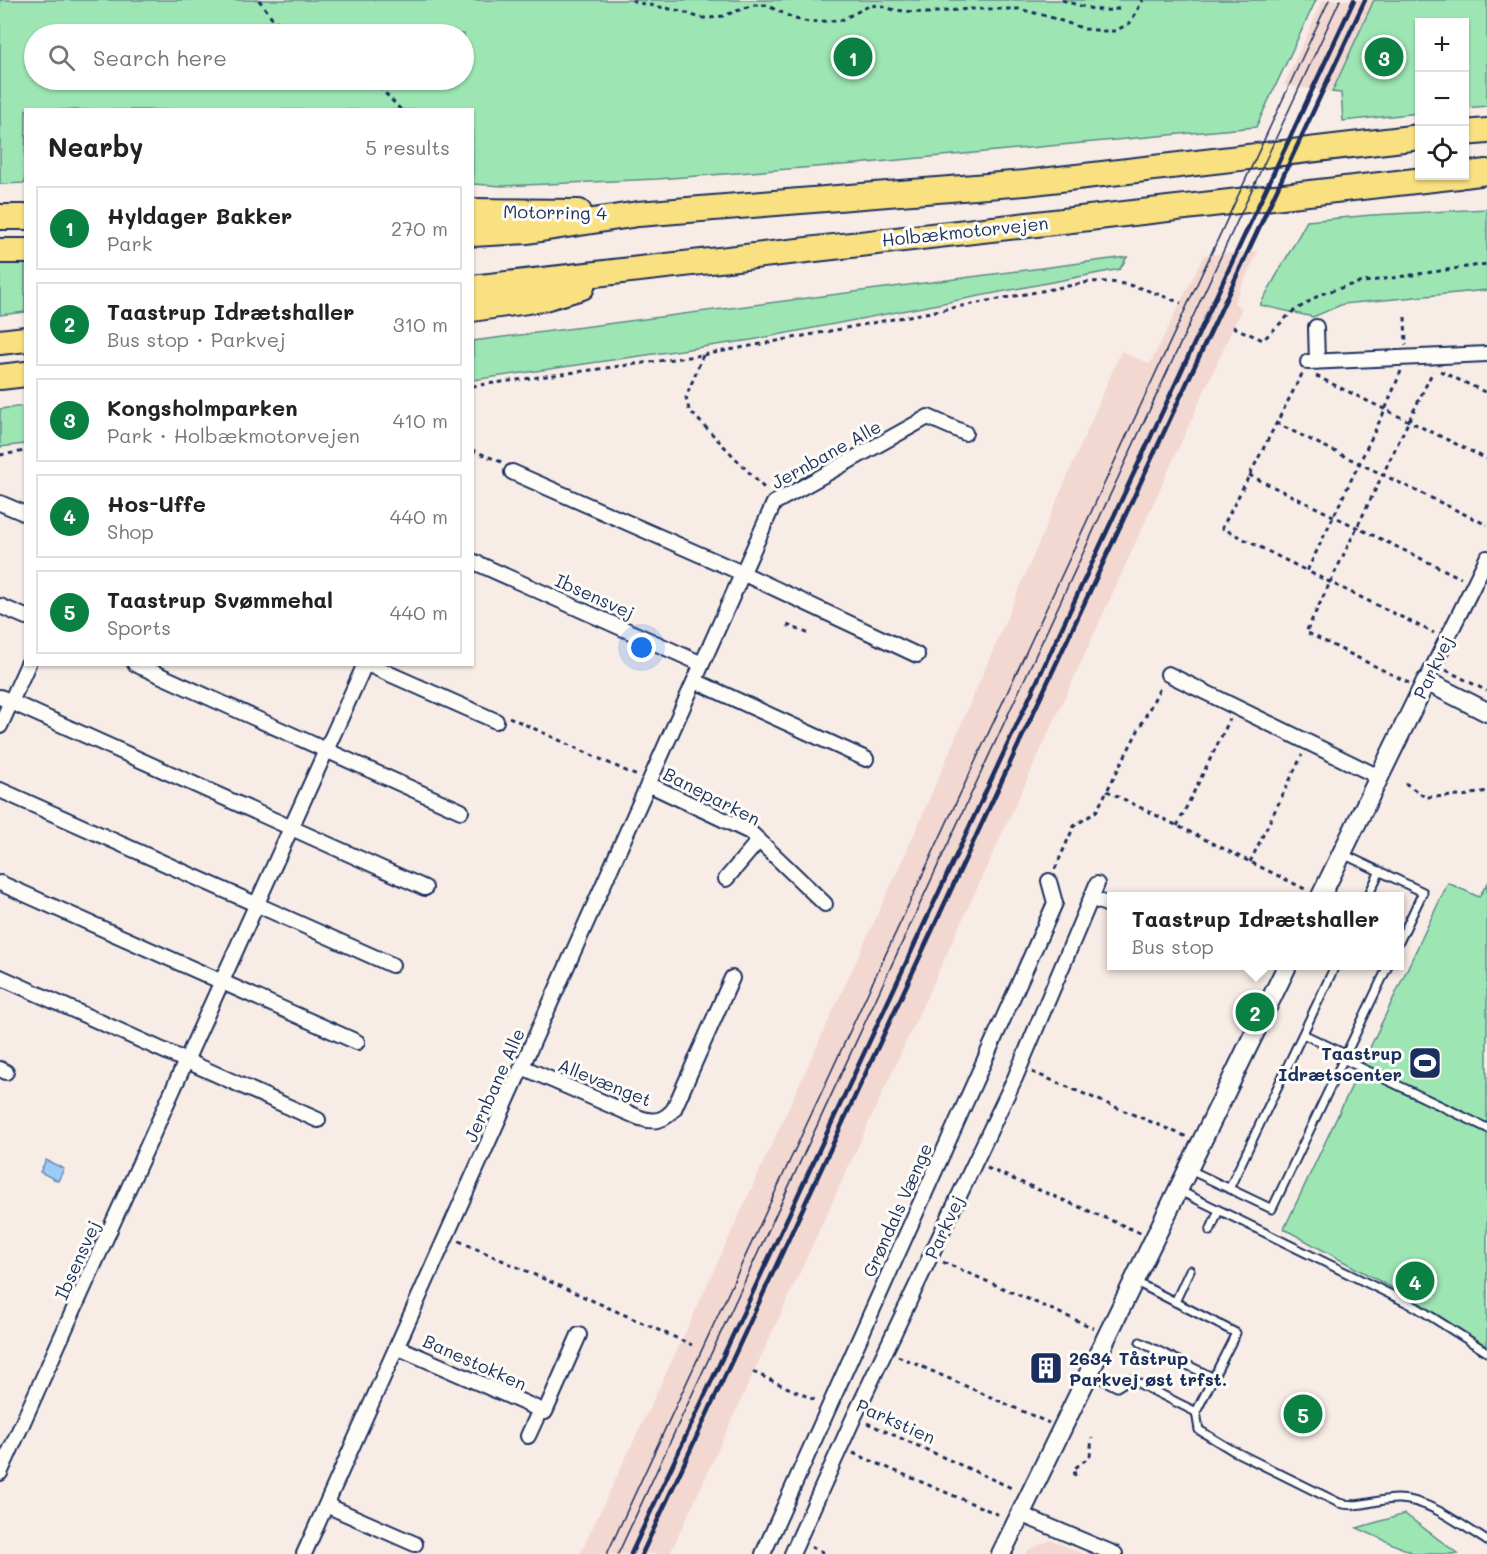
<!DOCTYPE html>
<html lang="en">
<head>
<meta charset="utf-8">
<style>
	:root { --surface:#fff; --page:#f6f6f6; --text:#222; --muted:#767676; --line:#e0e0e0; --accent:#0b8043 }
	body { margin:0; font-family:Mali,sans-serif; background:var(--page); color:var(--text) }
	.controls { position:absolute; right:18px; top:18px; display:grid; overflow:hidden; border-radius:0px; box-shadow:0 2px 4px #0004 }
	.controls button { width:54px; height:54px; display:grid; place-items:center; padding:0; border:0; border-bottom:2px solid var(--line); background:var(--surface); color:var(--text); font:30px sans-serif }
	.you { position:absolute; left:642px; top:648px; width:21px; height:21px; margin:-15px; border:4px solid #fff; border-radius:50%; background:#1a73e8; box-shadow:0 0 0 9px #1a73e833 }
	.badge { display:grid; place-items:center; width:39px; height:39px; border-radius:50%; background:var(--accent); color:#fff; font-size:20px; font-weight:700 }
	.pin { position:absolute; translate:-50% -50%; border:3px solid #fff; box-shadow:0 2px 6px #0006 }
	.popup { position:absolute; left:1107px; top:892px; width:297px; height:78px; box-sizing:border-box; display:grid; place-content:center; border-radius:0px; background:var(--surface); filter:drop-shadow(0 2px 4px #0005); font-size:20px; white-space:nowrap; color:var(--muted) }
	.popup b { font-size:22px; color:var(--text) }
	.popup::after { content:''; position:absolute; left:50%; top:100%; margin-left:-12px; border:12px solid transparent; border-top-color:var(--surface) }
	.list { margin:0; padding:0; list-style:none }
	h2 { display:flex; justify-content:space-between; align-items:center; height:78px; margin:0; padding:0 24px; font-size:26px }
	h2 small { font-size:20px; font-weight:400; color:var(--muted) }
	.list li { display:grid; grid-template-columns:39px 1fr auto; gap:18px; align-items:center; box-sizing:border-box; height:84px; margin:0 12px 12px; padding:0 12px; border:2px solid var(--line); border-radius:0px }
	.list b { display:block; font-size:22px; white-space:nowrap }
	.list p { margin:0; font-size:20px; white-space:nowrap; color:var(--muted) }
	.list em { font-size:20px; font-style:normal; color:var(--muted) }
	.icon { flex:none; width:33px; height:33px; fill:none; stroke:currentColor; stroke-width:2; stroke-linecap:round; stroke-linejoin:round }
	.map { position:relative; flex:none; width:1487px; height:1554px; overflow:hidden }
	.search { position:absolute; background:var(--surface); box-shadow:0 2px 4px #0004; left:24px; top:24px; width:450px; height:66px; display:flex; align-items:center; gap:15px; box-sizing:border-box; padding:0 21px; border-radius:33px; color:var(--muted); font-size:22px }
	.panel { position:absolute; background:var(--surface); box-shadow:0 2px 4px #0004; left:24px; top:108px; width:450px; height:558px; border-radius:0px }
	.map>svg:first-child { display:block }
</style>
</head>
<body>
<div class="map">
<svg width="1487" height="1554" viewBox="0 0 1487 1554">
	<rect width="100%" height="100%" fill="#f8ece6"/>
	<filter id="ink" filterUnits="userSpaceOnUse"><feTurbulence type="fractalNoise" baseFrequency=".0167" numOctaves="2"/><feDisplacementMap in="SourceGraphic" scale="12" xChannelSelector="R" yChannelSelector="G"/><feConvolveMatrix kernelMatrix="1 2 1 2 8 2 1 2 1" color-interpolation-filters="sRGB"/></filter>
	<g filter="url(#ink)">
		<!-- built -->
		<path fill="#f2d8d1" d="M 1323,0 L 1374,0 L 1332,92 L 1284,85 Z
			M 1258,251 L 1234,303 L 1242,308 L 1090,643 L 670,1554 L 580,1554 L 686,1331 L 913,837 L 1121,351 L 1150,364 L 1204,255 Z
			M 1051,1540 L 1083,1554 L 1026,1554 L 1028,1550 Z"/>
		<!-- green -->
		<path fill="#9de6b4" stroke="#5c8a89" stroke-width="1.5" fill-rule="evenodd" d="M 0,0 L 1316,0 L 1256,127 L 856,164 L 657,179 L 503,186 L 473,184 L 472,110 L 26,110 L 25,183 L 0,184 ZM 34,34 L 464,34 L 464,80 L 34,80 Z
			M 1374,0 L 1487,0 L 1487,106 L 1465,108 L 1464,22 L 1420,22 L 1419,113 L 1343,121 L 1341,93 L 1332,92 Z
			M 1487,209 L 1487,290 L 1343,304 L 1313,317 L 1260,305 L 1307,221 L 1372,215 Z
			M 1127,257 L 1120,269 L 751,340 L 473,380 L 473,341 Z
			M 25,262 L 25,312 L 0,315 L 0,263 Z
			M 25,406 L 25,444 L 0,447 L 0,409 Z
			M 1448,883 L 1479,897 L 1487,884 L 1487,1347 L 1414,1300 L 1284,1229 Z
			M 1405,1514 L 1458,1554 L 1415,1554 L 1357,1528 Z"/>
		<!-- water -->
		<path fill="#9bccf7" stroke="#688dba" stroke-width="1.5" d="M 46,1160 L 64,1169 L 58,1181 L 40,1172 Z"/>
		<g fill="none" stroke-linecap="round" stroke-linejoin="round">
			<defs>
				<path id="lane" d="M 1343,854 L 1423,892 L 1399,942
					M 1368,896 L 1380,871
					M 1303,1034 L 1345,1054
					M 1343,1059 L 1487,1128
					M 1190,1170 L 1272,1209 L 1388,966
					M 1229,1189 L 1335,966
					M 1180,1191 L 1416,1307 L 1487,1352
					M 1210,1231 L 1219,1210
					M 1136,1282 L 1236,1333 L 1196,1412 L 1199,1430 L 1232,1450 L 1339,1503 C 1361,1509 1378,1498 1399,1499 C 1428,1499 1463,1526 1487,1541
					M 1175,1302 L 1190,1270
					M 1140,1342 L 1214,1378
					M 1091,1374 L 1117,1387 L 1130,1379 L 1196,1412"/>
				<path id="street" d="M 1316,327 L 1317,362
					M 1308,362 L 1487,354
					M 512,472 L 742,573 L 917,655
					M 0,503 L 26,514
					M 472,561 L 702,664
					M 0,606 L 26,617
					M 135,664 L 461,811
					M 367,664 L 496,721
					M 1168,674 L 1379,777
					M 695,681 L 866,759
					M 1426,681 L 1487,558
					M 0,697 L 425,888
					M 0,726 L 28,664
					M 648,784 L 750,832 L 825,904
					M 0,790 L 392,965
					M 726,879 L 759,840
					M 0,883 L 357,1042
					M 1091,898 L 1111,906
					M 0,977 L 318,1120
					M 522,1067 L 640,1118 C 654,1123 664,1121 674,1109 L 732,978
					M 0,1069 L 6,1072
					M 397,1347 L 545,1412 L 579,1335
					M 528,1436 L 540,1410
					M 0,1473 L 365,664
					M 326,1505 L 415,1544
					M 1020,1514 L 1115,1554
					M 304,1554 L 774,503 L 928,417 L 965,433
					M 763,1554 L 1055,903 L 1049,881
					M 792,1554 L 854,1417 L 1015,1078 L 1097,884"/>
				<path id="secondary" d="M 1321,896 L 1426,681 L 1487,712
					M 1001,1554 L 1287,966"/>
				<path id="highway" d="M 1464,133 L 1487,131
					M 1464,175 L 1487,172
					M 472,211 L 579,212
					M 0,217 L 26,217
					M 472,234 L 528,231 L 638,214 L 1025,183 L 1420,137
					M 0,251 L 26,251
					M 472,288 L 1459,176
					M 472,309 L 541,299 L 582,287
					M 0,342 L 26,339
					M 0,377 L 26,374"/>
			</defs>
			<!-- lane casing -->
			<use href="#lane" stroke="#1b2f5e" stroke-width="11"/>
			<!-- street casing -->
			<use href="#street" stroke="#1b2f5e" stroke-width="18"/>
			<!-- secondary casing -->
			<use href="#secondary" stroke="#1b2f5e" stroke-width="22"/>
			<!-- highway casing -->
			<use href="#highway" stroke="#1b2f5e" stroke-width="28"/>
			<!-- path -->
			<path stroke="#1b2f5e" stroke-width="3" stroke-dasharray="4.5 4.5" stroke-linecap="butt" d="M 259,0 L 273,19 L 296,34
				M 632,0 L 639,3 L 681,11 L 700,18 L 710,18 L 723,16 L 753,5 L 766,5 L 795,19 L 809,22 L 841,20 L 869,6 L 880,5 L 894,10 L 926,13 L 968,9 L 1019,9 L 1047,16 L 1085,29 L 1105,31 L 1115,31 L 1130,23 L 1143,0
				M 1062,0 C 1082,6 1100,14 1121,8
				M 373,80 L 401,110
				M 1405,317 L 1406,345
				M 1233,327 L 1263,340 L 1291,313 L 1321,294 L 1357,283 L 1487,264
				M 703,355 L 686,397 L 689,410 L 767,491
				M 1401,371 L 1385,410 L 1307,571 L 1434,633
				M 1440,371 L 1487,393
				M 1302,374 L 1222,528 L 1307,571
				M 1316,376 L 1487,459
				M 472,386 L 703,355 L 1089,282 C 1126,280 1147,290 1181,303
				M 1276,423 L 1487,525
				M 472,450 L 504,463
				M 0,455 L 26,451
				M 1249,475 L 1461,578
				M 787,625 L 812,635
				M 1446,670 L 1487,691
				M 1409,683 L 1306,632 L 1433,371
				M 509,717 L 637,776
				M 1405,783 L 1425,797 L 1463,796 L 1487,791
				M 1107,791 L 1307,890
				M 1177,826 L 1230,719
				M 1250,862 L 1302,755
				M 1055,869 L 1074,826 L 1096,812 L 1161,686
				M 1032,1072 L 1187,1137
				M 987,1168 L 1141,1233
				M 459,1241 L 692,1345
				M 943,1262 L 1094,1328
				M 898,1356 L 1049,1423
				M 753,1372 L 817,1401
				M 867,1423 L 1014,1489
				M 853,1453 L 1002,1516
				M 1075,1476 L 1074,1469 L 1090,1456 L 1092,1438
				M 811,1547 L 827,1554"/>
			<!-- lane -->
			<use href="#lane" stroke="#fdfcf7" stroke-width="7"/>
			<!-- street -->
			<use href="#street" stroke="#fdfcf7" stroke-width="14"/>
			<!-- secondary -->
			<use href="#secondary" stroke="#fdfcf7" stroke-width="18"/>
			<!-- highway -->
			<use href="#highway" stroke="#f9e181" stroke-width="24"/>
			<!-- tram -->
			<path stroke="#1b2f5e" stroke-width="1.5" d="M 607,1554 L 1329,0
				M 618,1554 L 1340,0"/>
			<!-- rail -->
			<path stroke="#1b2f5e" stroke-width="4.5" d="M 631,1554 L 1354,0
				M 642,1554 L 1365,0"/>
		</g>
	</g>
	<!-- icons -->
	<defs>
		<symbol id="stadium-square" viewBox="-11 -11 22 22"><rect x="-9" y="-9" width="18" height="18" rx="4" fill="#1b2f5e" stroke="#fdfcf7"/><path d="M0-5a6.5 5 0 1 0 0 10a6.5 5 0 1 0 0-10ZM-3.5-1.8h7v3.6h-7Z" fill="#fff"/></symbol>
		<symbol id="building-square" viewBox="-11 -11 22 22"><rect x="-9" y="-9" width="18" height="18" rx="4" fill="#1b2f5e" stroke="#fdfcf7"/><path d="M-4-6H4V6H1V3H-1V6H-4ZM-2.5-4.3h1.7v1.8h-1.7ZM.8-4.3h1.7v1.8H.8ZM-2.5-1h1.7V.8h-1.7ZM.8-1h1.7V.8H.8Z" fill="#fff"/></symbol>
	</defs>
	<g fill-rule="evenodd">
		<use href="#stadium-square" x="1406" y="1044" width="38" height="38"/>
		<use href="#building-square" x="1027" y="1349" width="38" height="38"/>
	</g>
	<g text-anchor="middle" dominant-baseline="central" stroke-width="6" stroke-linejoin="round" paint-order="stroke">
		<!-- street labels -->
		<g font-size="18" fill="#1b2f5e" stroke="#fdfcf7">
			<text transform="translate(555 212) rotate(1)">Motorring 4</text>
			<text transform="translate(965 231) rotate(-6)">Holbækmotorvejen</text>
			<text transform="translate(826 454) rotate(-29)">Jernbane Alle</text>
			<text transform="translate(595 596) rotate(24)">Ibsensvej</text>
			<text transform="translate(1433 667) rotate(-64)">Parkvej</text>
			<text transform="translate(712 796) rotate(27)">Baneparken</text>
			<text transform="translate(605 1082) rotate(22)">Allevænget</text>
			<text transform="translate(494 1085) rotate(-66)">Jernbane Alle</text>
			<text transform="translate(897 1210) rotate(-66)">Grøndals Vænge</text>
			<text transform="translate(944 1227) rotate(-65)">Parkvej</text>
			<text transform="translate(77 1260) rotate(-66)">Ibsensvej</text>
			<text transform="translate(475 1362) rotate(24)">Banestokken</text>
			<text transform="translate(896 1421) rotate(24)">Parkstien</text>
		</g>
		<!-- poi labels -->
		<g font-size="18" font-weight="bold" fill="#1b2f5e" stroke="#fdfcf7" text-anchor="end">
			<text x="1402" y="1053">Taastrup<tspan x="1402" dy="21">Idrætscenter</tspan></text>
			<text x="1069" y="1358" text-anchor="start">2634 Tåstrup<tspan x="1069" dy="21">Parkvej øst trfst.</tspan></text>
		</g>
	</g>
</svg>
<div class="controls">
<button>+</button>
<button>−</button>
<button><svg class="icon" aria-label="locate" viewBox="0 0 24 24"><circle cx="12" cy="12" r="6"/><path d="M12 2v4M12 18v4M2 12h4M18 12h4"/></svg></button>
</div>
<div class="you"></div>
<div class="pin badge" style="left:853px;top:57px">1</div>
<div class="pin badge" style="left:1255px;top:1012px">2</div>
<div class="popup"><b>Taastrup Idrætshaller</b>Bus stop</div>
<div class="pin badge" style="left:1384px;top:57px">3</div>
<div class="pin badge" style="left:1415px;top:1281px">4</div>
<div class="pin badge" style="left:1303px;top:1414px">5</div>
<div class="search"><svg class="icon" aria-label="search" viewBox="0 0 24 24"><circle cx="10" cy="10" r="6"/><path d="M15 15l6 6"/></svg>Search here</div>
<section class="panel">
<h2>Nearby<small>5 results</small></h2>
<ul class="list">
<li><span class="badge">1</span><div><b>Hyldager Bakker</b><p>Park</p></div><em>270 m</em></li>
<li><span class="badge">2</span><div><b>Taastrup Idrætshaller</b><p>Bus stop · Parkvej</p></div><em>310 m</em></li>
<li><span class="badge">3</span><div><b>Kongsholmparken</b><p>Park · Holbækmotorvejen</p></div><em>410 m</em></li>
<li><span class="badge">4</span><div><b>Hos-Uffe</b><p>Shop</p></div><em>440 m</em></li>
<li><span class="badge">5</span><div><b>Taastrup Svømmehal</b><p>Sports</p></div><em>440 m</em></li>
</ul>
</section>
</div>
</body>
</html>
